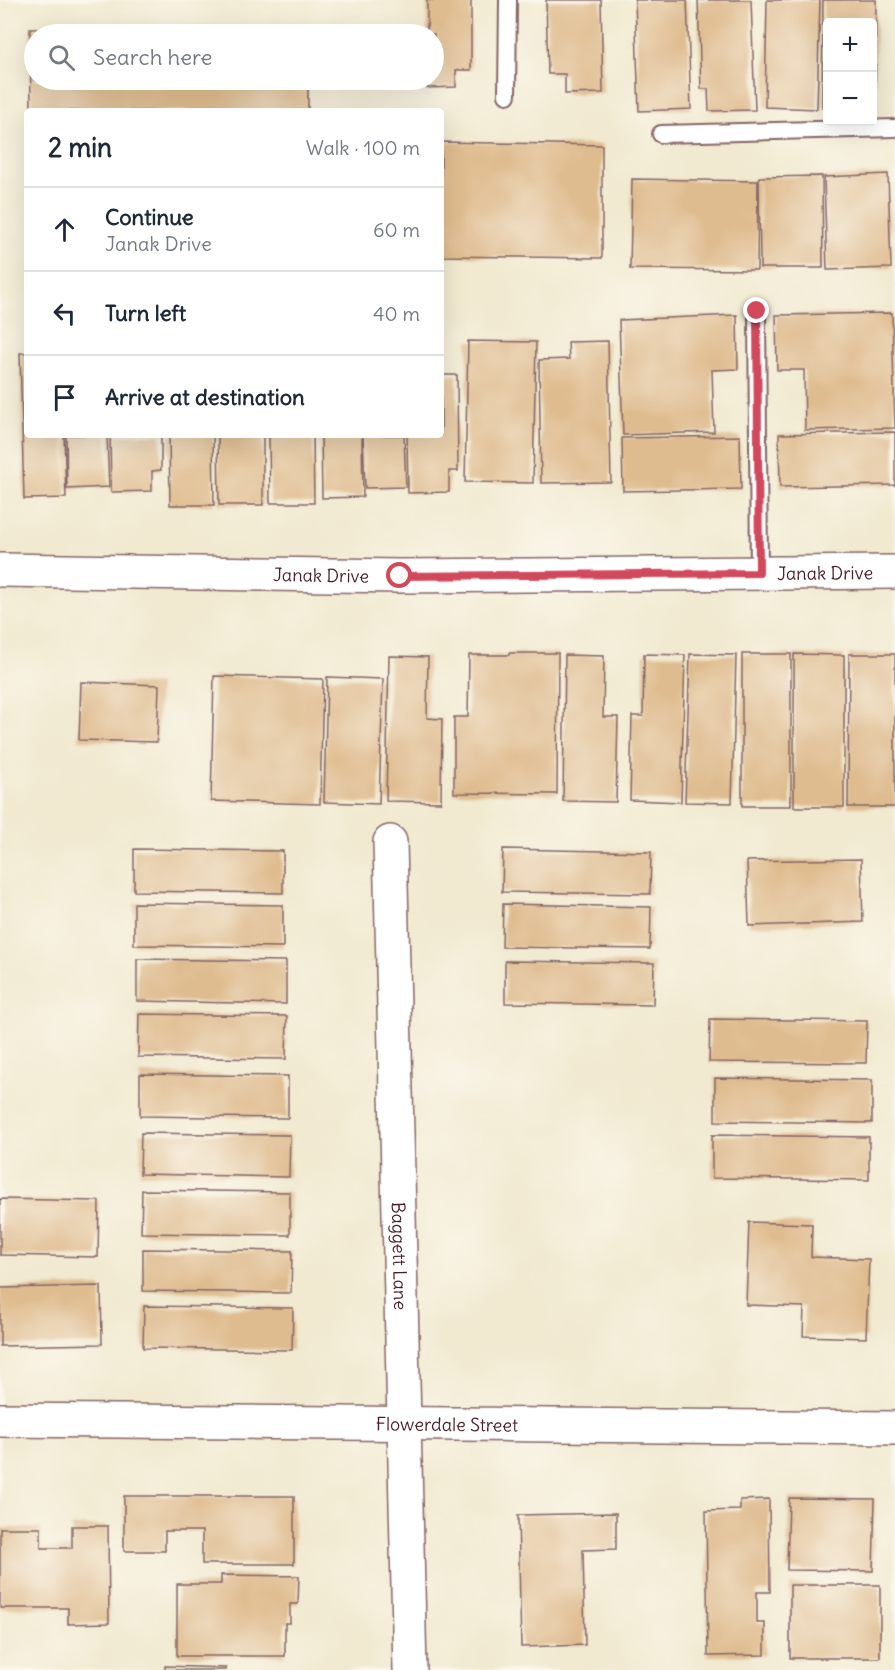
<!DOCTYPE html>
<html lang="en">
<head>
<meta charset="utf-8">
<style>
	:root { --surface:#fff; --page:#f6f6f7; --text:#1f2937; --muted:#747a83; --line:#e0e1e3 }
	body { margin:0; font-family:Delius,sans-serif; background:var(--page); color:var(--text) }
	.controls { position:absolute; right:18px; top:18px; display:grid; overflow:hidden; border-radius:6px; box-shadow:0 6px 24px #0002 }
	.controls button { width:54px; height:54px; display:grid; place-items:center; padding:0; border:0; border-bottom:2px solid var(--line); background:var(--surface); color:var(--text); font:30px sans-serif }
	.stop { position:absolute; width:18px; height:18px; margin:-14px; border:4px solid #d1495b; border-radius:50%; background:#fff }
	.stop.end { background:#d1495b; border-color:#fff; box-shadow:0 2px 6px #0008 }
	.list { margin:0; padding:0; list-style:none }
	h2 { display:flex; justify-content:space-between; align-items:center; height:78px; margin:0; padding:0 24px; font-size:26px }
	h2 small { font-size:20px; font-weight:400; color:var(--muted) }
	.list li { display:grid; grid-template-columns:39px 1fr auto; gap:18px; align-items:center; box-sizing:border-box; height:84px; padding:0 24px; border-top:2px solid var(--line) }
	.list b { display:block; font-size:22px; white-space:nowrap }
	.list p { margin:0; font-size:20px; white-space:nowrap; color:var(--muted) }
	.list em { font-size:20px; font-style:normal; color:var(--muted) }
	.icon { flex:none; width:33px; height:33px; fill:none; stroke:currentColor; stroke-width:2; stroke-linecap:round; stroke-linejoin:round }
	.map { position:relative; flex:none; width:895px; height:1670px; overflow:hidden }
	.search { position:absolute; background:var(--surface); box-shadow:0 6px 24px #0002; left:24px; top:24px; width:420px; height:66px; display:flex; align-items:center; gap:15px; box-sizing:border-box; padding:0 21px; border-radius:33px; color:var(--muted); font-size:22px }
	.panel { position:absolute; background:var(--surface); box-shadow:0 6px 24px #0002; left:24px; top:108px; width:420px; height:330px; border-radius:6px }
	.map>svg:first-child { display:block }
</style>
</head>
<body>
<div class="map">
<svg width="895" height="1670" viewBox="0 0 895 1670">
	<rect width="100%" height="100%" fill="#fbf7ec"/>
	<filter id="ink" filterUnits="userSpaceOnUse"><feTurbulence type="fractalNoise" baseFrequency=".0167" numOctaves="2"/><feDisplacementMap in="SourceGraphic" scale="12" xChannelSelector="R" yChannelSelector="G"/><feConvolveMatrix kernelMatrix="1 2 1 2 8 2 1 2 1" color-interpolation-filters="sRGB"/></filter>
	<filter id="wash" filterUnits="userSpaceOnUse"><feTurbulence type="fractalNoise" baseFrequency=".008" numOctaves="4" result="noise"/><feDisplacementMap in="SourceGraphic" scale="24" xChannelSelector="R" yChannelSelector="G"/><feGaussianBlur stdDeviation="1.35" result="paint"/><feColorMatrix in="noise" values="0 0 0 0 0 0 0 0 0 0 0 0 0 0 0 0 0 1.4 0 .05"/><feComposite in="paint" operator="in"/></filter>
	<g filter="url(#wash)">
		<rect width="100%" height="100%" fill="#f1e9d0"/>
		<g id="blocks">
			<!-- building -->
			<path fill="#dfbc8f" d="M 427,0 L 471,0 L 471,70 L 456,70 L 456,87 L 427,88 L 427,80 L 434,80 L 434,34 L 427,34 Z
				M 546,0 L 601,0 L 603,93 L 565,94 L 565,74 L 548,74 Z
				M 635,0 L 687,0 L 691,109 L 639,111 Z
				M 698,0 L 751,0 L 755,110 L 709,111 L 708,89 L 701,89 Z
				M 767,0 L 820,0 L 817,109 L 765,107 Z
				M 823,0 L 876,0 L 875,107 L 872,107 L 872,22 L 828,22 L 828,107 L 822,107 Z
				M 307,27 L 307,34 L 34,34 L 34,80 L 308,80 L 308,111 L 31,111 L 30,29 Z
				M 441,142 L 602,145 L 602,258 L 441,256 Z
				M 888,174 L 891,268 L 827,270 L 824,177 Z
				M 822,176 L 823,268 L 760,268 L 759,177 Z
				M 632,179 L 758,181 L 757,270 L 630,269 Z
				M 892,313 L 895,428 L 805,430 L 804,370 L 777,370 L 776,315 Z
				M 737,315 L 738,369 L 712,370 L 714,432 L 623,435 L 619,320 Z
				M 468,341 L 536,342 L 533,483 L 465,482 Z
				M 608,341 L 611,482 L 541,483 L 539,360 L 569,359 L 568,342 Z
				M 20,353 L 27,353 L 27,435 L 64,435 L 66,498 L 24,499 Z
				M 441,375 L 457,375 L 458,471 L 449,471 L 449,492 L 408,493 L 407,435 L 441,435 Z
				M 895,432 L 895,485 L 780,487 L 779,434 Z
				M 66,435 L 107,435 L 109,487 L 67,489 Z
				M 110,435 L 161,435 L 161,470 L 152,471 L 152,491 L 111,492 Z
				M 169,435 L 213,435 L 214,505 L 170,505 Z
				M 218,435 L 263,435 L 263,505 L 219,505 Z
				M 269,435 L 313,435 L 314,503 L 270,503 Z
				M 321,435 L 362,435 L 363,497 L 322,498 Z
				M 363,435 L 404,435 L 406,487 L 365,488 Z
				M 740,436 L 741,489 L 623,491 L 622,438 Z
				M 509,653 L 558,653 L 557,794 L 454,793 L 454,717 L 468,717 L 469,655 L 509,655 Z
				M 644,654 L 685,655 L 681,802 L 630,800 L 632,716 L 643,716 Z
				M 690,654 L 736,655 L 732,803 L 685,802 Z
				M 742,654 L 791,654 L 791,806 L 742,806 Z
				M 794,654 L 844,655 L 844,807 L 794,807 Z
				M 849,654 L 895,654 L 895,807 L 848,807 Z
				M 565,655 L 604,656 L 603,717 L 618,717 L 616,802 L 563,801 Z
				M 389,656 L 428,657 L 427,718 L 442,719 L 441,802 L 386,801 Z
				M 214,676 L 323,679 L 320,804 L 211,801 Z
				M 327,677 L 383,679 L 379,804 L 324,802 Z
				M 81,682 L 159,685 L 157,742 L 79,740 Z
				M 134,849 L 283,851 L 283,893 L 134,891 Z
				M 503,849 L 651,852 L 650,894 L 502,892 Z
				M 861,859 L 863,922 L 749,926 L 747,861 Z
				M 134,903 L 283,905 L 283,947 L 134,945 Z
				M 503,904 L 651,907 L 650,949 L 502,947 Z
				M 137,959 L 286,961 L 286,1004 L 137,1001 Z
				M 505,961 L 654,963 L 653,1005 L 505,1003 Z
				M 139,1014 L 287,1016 L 286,1059 L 138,1057 Z
				M 710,1019 L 867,1021 L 866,1063 L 709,1062 Z
				M 140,1074 L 288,1076 L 288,1118 L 140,1116 Z
				M 715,1078 L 872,1080 L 872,1123 L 715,1121 Z
				M 141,1133 L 290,1135 L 289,1177 L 140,1174 Z
				M 712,1135 L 869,1137 L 869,1180 L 712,1178 Z
				M 142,1190 L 290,1192 L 290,1235 L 141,1233 Z
				M 0,1199 L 99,1201 L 98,1257 L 0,1255 Z
				M 749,1222 L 812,1224 L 811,1257 L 869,1259 L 866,1338 L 803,1336 L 804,1307 L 746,1305 Z
				M 143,1249 L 292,1251 L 291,1293 L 143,1291 Z
				M 101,1286 L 102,1344 L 0,1346 L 0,1288 Z
				M 144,1306 L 293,1308 L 292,1350 L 143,1348 Z
				M 124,1496 L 294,1496 L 294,1564 L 202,1564 L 202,1531 L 165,1531 L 165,1551 L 124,1551 Z
				M 789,1498 L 875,1499 L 873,1571 L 787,1570 Z
				M 769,1499 L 770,1592 L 757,1592 L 757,1623 L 765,1623 L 765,1655 L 708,1656 L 706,1511 L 740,1510 L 740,1500 Z
				M 616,1513 L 616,1549 L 583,1550 L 585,1645 L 521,1647 L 518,1515 Z
				M 72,1526 L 108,1526 L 109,1623 L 68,1624 L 68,1608 L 0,1608 L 0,1528 L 41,1528 L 41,1548 L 72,1548 Z
				M 221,1575 L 299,1576 L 298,1604 L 290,1604 L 290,1623 L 285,1623 L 285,1656 L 177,1656 L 177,1584 L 221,1584 Z
				M 790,1585 L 880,1585 L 880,1658 L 790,1658 Z
				M 165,1666 L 226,1668 L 226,1670 L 165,1670 Z"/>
		</g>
	</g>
	<g filter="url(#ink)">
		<use href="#blocks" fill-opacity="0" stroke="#846665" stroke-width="1.5"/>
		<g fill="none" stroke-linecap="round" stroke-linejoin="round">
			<defs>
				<path id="lane" d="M 507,95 L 508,0
					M 661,134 L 895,128
					M 757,311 L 759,573"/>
				<g id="street">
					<path id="s1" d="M 0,570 L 400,576 L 895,572"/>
					<path id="s2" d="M 390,842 L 410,1670"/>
					<path id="s3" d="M 0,1420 L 895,1428"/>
				</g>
			</defs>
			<!-- lane casing -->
			<use href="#lane" stroke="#846665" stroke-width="20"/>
			<!-- street casing -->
			<use href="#street" stroke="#846665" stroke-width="36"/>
			<!-- lane -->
			<use href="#lane" stroke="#fff" stroke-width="16"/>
			<!-- street -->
			<use href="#street" stroke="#fff" stroke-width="33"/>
		</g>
	</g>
	<g fill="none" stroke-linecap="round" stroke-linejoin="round" filter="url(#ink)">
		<!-- route -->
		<path stroke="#d1495b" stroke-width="8" d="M 400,576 L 759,573 L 757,311"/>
	</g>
	<g text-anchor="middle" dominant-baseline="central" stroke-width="4.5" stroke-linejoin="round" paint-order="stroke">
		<!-- street labels -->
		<g font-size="18" fill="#4a1f2b" stroke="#fbf7ec">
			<text stroke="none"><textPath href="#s1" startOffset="825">Janak Drive</textPath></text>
			<text stroke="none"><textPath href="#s1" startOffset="321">Janak Drive</textPath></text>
			<text stroke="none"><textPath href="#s2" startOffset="414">Baggett Lane</textPath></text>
			<text stroke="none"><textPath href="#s3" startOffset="447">Flowerdale Street</textPath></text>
		</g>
	</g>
</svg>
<div class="controls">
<button>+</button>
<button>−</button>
</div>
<div class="stop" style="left:400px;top:576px"></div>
<div class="stop end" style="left:757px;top:311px"></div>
<div class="search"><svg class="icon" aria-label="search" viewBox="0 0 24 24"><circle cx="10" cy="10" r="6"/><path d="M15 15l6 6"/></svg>Search here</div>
<section class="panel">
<h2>2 min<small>Walk · 100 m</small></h2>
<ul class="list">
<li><svg class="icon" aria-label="ahead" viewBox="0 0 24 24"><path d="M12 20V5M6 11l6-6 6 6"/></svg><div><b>Continue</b><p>Janak Drive</p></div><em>60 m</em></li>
<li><svg class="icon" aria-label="left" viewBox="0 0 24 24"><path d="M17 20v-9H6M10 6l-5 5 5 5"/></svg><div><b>Turn left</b></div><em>40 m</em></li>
<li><svg class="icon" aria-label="arrive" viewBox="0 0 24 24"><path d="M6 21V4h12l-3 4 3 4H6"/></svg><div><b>Arrive at destination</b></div></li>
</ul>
</section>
</div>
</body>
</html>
